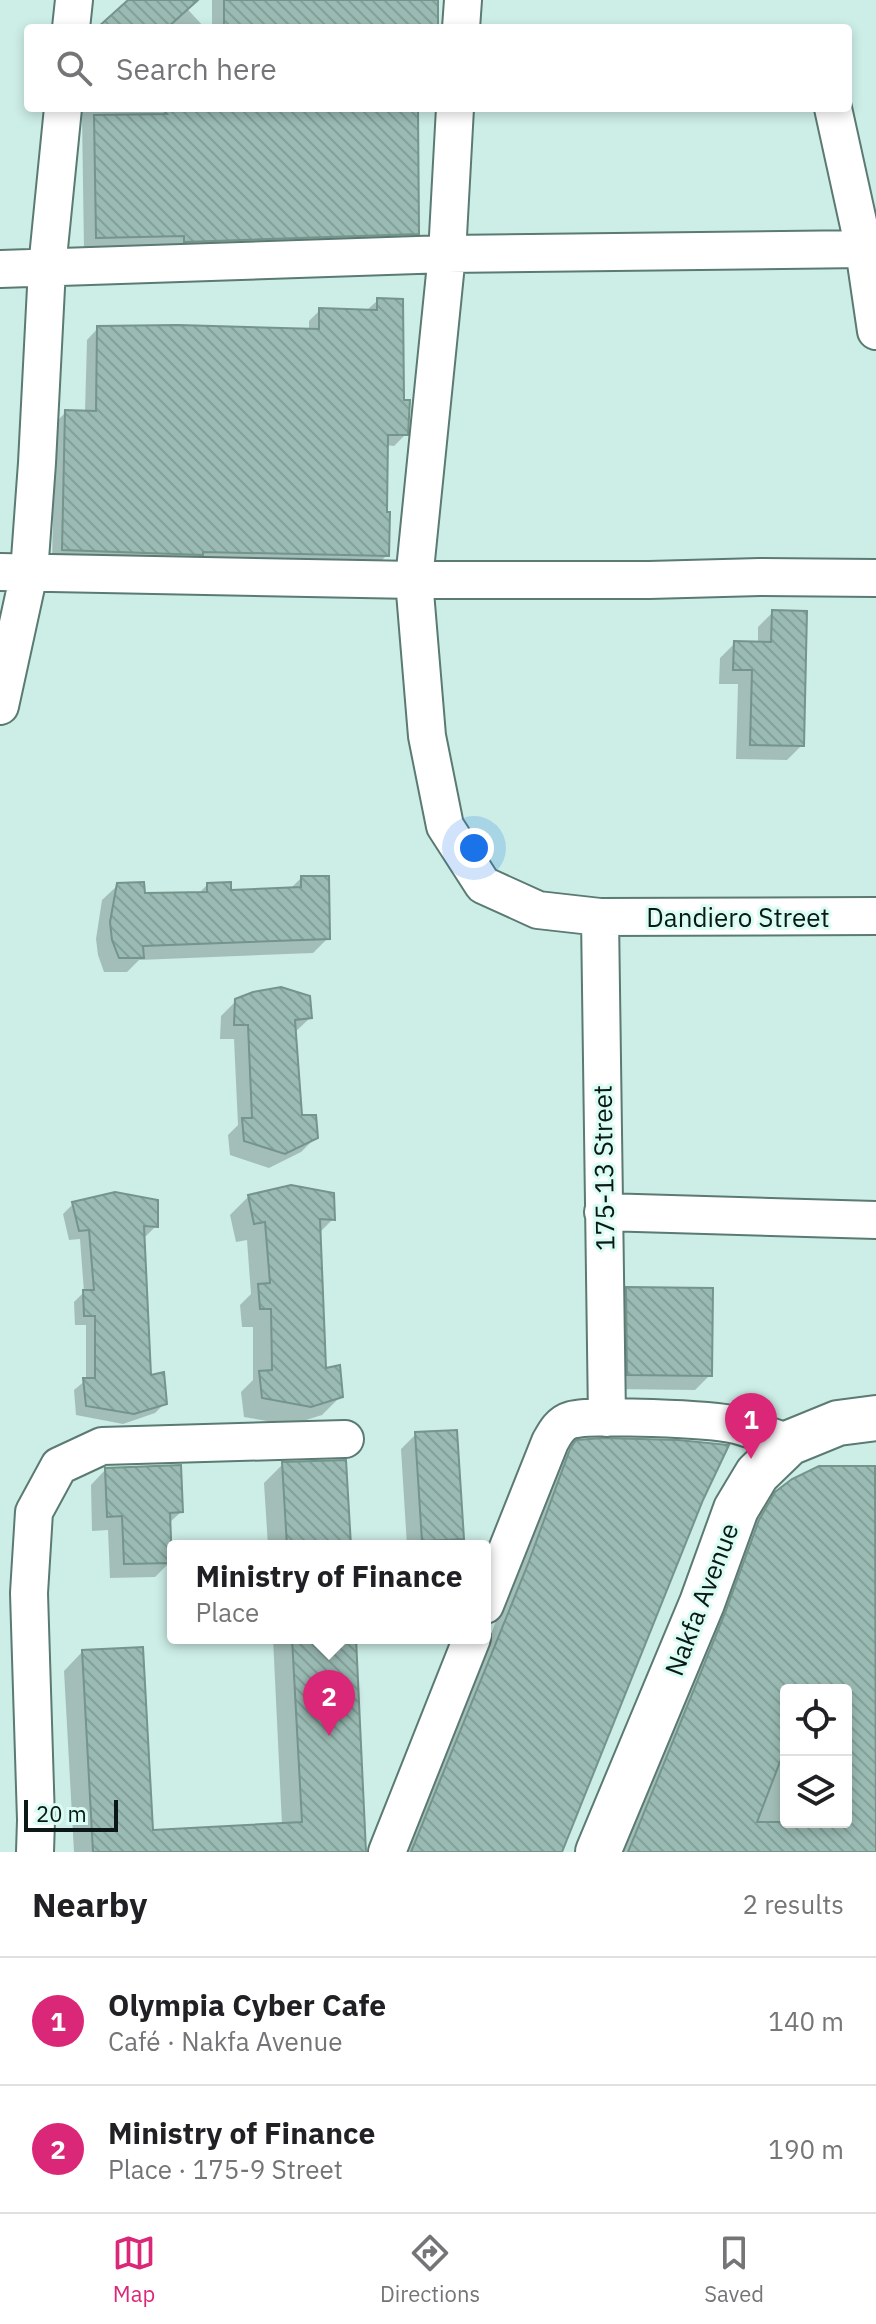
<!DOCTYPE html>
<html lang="en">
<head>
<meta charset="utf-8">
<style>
	:root { --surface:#fff; --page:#f2f2f2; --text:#202124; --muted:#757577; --line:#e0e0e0; --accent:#db2777 }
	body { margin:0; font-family:"IBM Plex Sans",sans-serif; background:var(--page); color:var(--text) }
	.controls { position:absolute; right:24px; bottom:24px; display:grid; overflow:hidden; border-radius:8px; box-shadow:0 4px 12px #0003 }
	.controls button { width:72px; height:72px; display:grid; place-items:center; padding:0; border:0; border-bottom:2px solid var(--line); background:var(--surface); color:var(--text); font:40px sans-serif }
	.scale { position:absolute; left:24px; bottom:20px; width:94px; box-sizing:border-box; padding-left:8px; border:4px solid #0b1815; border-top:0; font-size:22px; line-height:28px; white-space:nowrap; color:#0b1815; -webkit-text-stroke:6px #d9fcf3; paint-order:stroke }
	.you { position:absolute; left:474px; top:848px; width:28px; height:28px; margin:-20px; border:6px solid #fff; border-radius:50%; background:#1a73e8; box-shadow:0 0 0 12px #1a73e833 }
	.badge { display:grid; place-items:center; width:52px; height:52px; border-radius:50%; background:var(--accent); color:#fff; font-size:26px; font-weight:700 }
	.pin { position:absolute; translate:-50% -66px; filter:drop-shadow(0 2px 4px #0008) }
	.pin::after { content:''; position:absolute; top:42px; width:28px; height:24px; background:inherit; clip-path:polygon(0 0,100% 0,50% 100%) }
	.popup { position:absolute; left:167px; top:1540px; width:324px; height:104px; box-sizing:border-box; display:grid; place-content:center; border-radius:8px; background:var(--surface); filter:drop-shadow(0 2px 6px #0005); font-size:26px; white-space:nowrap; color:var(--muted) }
	.popup b { font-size:30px; color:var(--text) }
	.popup::after { content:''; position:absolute; left:50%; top:100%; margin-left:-16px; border:16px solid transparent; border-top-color:var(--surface) }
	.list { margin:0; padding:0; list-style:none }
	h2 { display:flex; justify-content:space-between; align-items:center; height:104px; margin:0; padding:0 32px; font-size:34px }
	h2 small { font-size:26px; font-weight:400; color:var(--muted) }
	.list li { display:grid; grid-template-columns:52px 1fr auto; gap:24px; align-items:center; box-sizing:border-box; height:128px; padding:0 32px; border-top:2px solid var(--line) }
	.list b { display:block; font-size:30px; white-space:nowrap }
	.list p { margin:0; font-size:26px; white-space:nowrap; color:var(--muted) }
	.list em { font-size:26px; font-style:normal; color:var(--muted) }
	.icon { flex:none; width:44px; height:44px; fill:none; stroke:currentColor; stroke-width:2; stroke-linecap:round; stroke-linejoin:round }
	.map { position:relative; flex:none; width:876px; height:1852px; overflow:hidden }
	.search { position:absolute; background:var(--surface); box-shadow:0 4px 12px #0003; left:24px; right:24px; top:24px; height:88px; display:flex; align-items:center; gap:20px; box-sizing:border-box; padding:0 28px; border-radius:8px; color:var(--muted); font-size:30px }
	.sheet { height:360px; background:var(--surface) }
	nav { display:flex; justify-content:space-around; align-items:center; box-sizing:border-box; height:112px; border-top:2px solid var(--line); background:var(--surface); font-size:22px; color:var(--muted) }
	nav a { display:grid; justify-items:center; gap:4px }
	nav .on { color:var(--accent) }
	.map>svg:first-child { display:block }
</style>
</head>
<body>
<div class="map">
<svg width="876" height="1852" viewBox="0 0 876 1852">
	<defs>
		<pattern id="building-back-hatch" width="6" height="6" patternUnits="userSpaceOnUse" patternTransform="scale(2)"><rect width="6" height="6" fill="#9abbb3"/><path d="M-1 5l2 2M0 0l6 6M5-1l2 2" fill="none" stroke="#83a099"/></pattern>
	</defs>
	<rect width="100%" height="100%" fill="#cceee6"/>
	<!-- shadow -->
	<path fill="#0003" fill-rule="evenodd" d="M 131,0 L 179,0 L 205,28 L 101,28 Z
		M 212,0 L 436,0 L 436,28 L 212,28 Z
		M 77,108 L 416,108 L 417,233 L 404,246 L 84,250 L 82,117 L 77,118 Z
		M 378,300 L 402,402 L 406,434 L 394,446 L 386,445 L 387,555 L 376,566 L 52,561 L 55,423 L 66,412 L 85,412 L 87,340 L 98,328 L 309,331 L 309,321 L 320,310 L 366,311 Z
		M 773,612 L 802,745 L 787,760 L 736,759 L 738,684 L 719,684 L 720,658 L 735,643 L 758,644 L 758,627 Z
		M 301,878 L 328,938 L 313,953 L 139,960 L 127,972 L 104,972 L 98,955 L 96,939 L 102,900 L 118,885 L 143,895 L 198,894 L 207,885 L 229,892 L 290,889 Z
		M 236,1001 L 310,1018 L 294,1033 L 300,1117 L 316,1137 L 301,1152 L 269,1168 L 230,1155 L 228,1135 L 238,1125 L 234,1039 L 220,1039 L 221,1016 Z
		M 249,1196 L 333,1219 L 319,1233 L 325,1370 L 341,1396 L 322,1415 L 290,1425 L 244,1417 L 241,1392 L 253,1380 L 253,1327 L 242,1327 L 240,1305 L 251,1294 L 247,1240 L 236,1242 L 230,1215 Z
		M 73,1204 L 156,1226 L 146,1236 L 143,1236 L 149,1378 L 165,1403 L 155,1413 L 123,1424 L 76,1415 L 74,1390 L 86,1380 L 86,1325 L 75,1325 L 74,1302 L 84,1292 L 80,1239 L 69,1240 L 63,1214 Z
		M 627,1289 L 710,1375 L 695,1390 L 613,1389 L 612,1304 Z
		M 416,1434 L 462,1538 L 454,1546 L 407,1546 L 401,1449 Z
		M 574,1445 L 701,1499 L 560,1852 L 402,1852 L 486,1647 L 557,1463 Z
		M 283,1464 L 349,1546 L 268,1546 L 264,1483 Z
		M 873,1468 L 876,1852 L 620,1852 L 759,1512 L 776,1494 ZM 786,1690 L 846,1690 L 846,1822 L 786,1822 Z
		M 105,1470 L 181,1512 L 169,1523 L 170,1562 L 155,1577 L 110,1578 L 108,1530 L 92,1531 L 91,1485 Z
		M 273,1638 L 354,1638 L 366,1852 L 74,1852 L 64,1671 L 82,1652 L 151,1832 L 282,1825 Z"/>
	<!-- building -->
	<path fill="url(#building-back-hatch)" stroke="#74948c" stroke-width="2" fill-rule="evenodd" d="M 128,0 L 198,0 L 167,28 L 97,28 Z
		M 224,0 L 438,0 L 438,28 L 224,28 Z
		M 161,108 L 418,108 L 419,234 L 184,242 L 184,236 L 96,238 L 94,115 L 167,114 Z
		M 377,298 L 403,299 L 404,400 L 410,400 L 408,435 L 388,435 L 387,512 L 390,512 L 389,556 L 203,552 L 203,555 L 62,550 L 65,410 L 96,411 L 97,326 L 178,325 L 319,329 L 319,308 L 377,310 Z
		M 772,610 L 807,611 L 804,746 L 750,745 L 752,670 L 733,670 L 734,641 L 771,642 Z
		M 301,876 L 329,876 L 330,939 L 143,946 L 144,958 L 119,958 L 112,940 L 110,922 L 117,883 L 144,882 L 145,893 L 207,892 L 207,883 L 231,882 L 231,890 L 301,887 Z
		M 281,987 L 310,996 L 312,1018 L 295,1020 L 302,1115 L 316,1115 L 318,1138 L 285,1154 L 244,1141 L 242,1118 L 252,1118 L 248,1025 L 234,1025 L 235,999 L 253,992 Z
		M 291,1185 L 334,1193 L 335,1220 L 320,1219 L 326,1368 L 340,1365 L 343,1397 L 311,1407 L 262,1398 L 259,1371 L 272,1370 L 271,1309 L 260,1309 L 258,1284 L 270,1283 L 265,1222 L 254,1224 L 248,1195 Z
		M 115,1192 L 158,1200 L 158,1227 L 144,1226 L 151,1375 L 164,1372 L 167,1404 L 134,1414 L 86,1406 L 83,1378 L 95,1378 L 95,1316 L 84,1316 L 83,1290 L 94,1290 L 89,1230 L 79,1231 L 72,1202 Z
		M 626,1287 L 713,1288 L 712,1376 L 627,1375 Z
		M 457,1430 L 464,1539 L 422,1541 L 415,1432 Z
		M 603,1438 L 678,1440 L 729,1445 L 703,1500 L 562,1852 L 411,1852 L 528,1564 L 570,1449 L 576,1440 Z
		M 346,1460 L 351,1546 L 287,1546 L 282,1462 Z
		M 181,1465 L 183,1512 L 170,1513 L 172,1563 L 124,1564 L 122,1516 L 107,1517 L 105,1468 Z
		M 819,1466 L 875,1466 L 876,1852 L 628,1852 L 725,1613 L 759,1520 L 775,1492 L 792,1479 ZM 786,1690 L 846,1690 L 846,1822 L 757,1822 L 786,1746 Z
		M 292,1638 L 356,1638 L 366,1852 L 93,1852 L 82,1650 L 143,1647 L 153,1830 L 302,1822 Z"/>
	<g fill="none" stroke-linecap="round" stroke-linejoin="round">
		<defs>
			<path id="minor" d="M 71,28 L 74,0
				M 461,28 L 463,0
				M 455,108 L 447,254 L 414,580 L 427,736 L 445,826 L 483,885 L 538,910 L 600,917 L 876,916
				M 833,108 L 864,249 L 876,331
				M 0,269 L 447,254 L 864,249
				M 0,572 L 414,580 L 649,580 L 760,577 L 876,578
				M 0,706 L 29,573 L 37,463 L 47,268 L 63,108
				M 600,917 L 607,1418
				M 603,1212 L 876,1220
				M 485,1605 L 550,1442 C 555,1433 560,1423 571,1420 C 592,1414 712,1419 736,1425 C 754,1430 772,1437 789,1443
				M 35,1852 L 36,1820 L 29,1593 L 34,1512 L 59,1466 L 102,1446 L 345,1439
				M 387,1852 L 472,1638"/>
			<path id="secondary" d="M 598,1852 L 702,1603 L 736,1509 L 757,1474 L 789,1443 L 838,1423 L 876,1418"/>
		</defs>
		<!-- minor casing -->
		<use href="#minor" stroke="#5a7a72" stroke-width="40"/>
		<!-- secondary casing -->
		<use href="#secondary" stroke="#5a7a72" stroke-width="48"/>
		<!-- minor -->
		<use href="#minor" stroke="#fff" stroke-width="36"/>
		<!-- secondary -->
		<use href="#secondary" stroke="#fff" stroke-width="44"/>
	</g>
	<g text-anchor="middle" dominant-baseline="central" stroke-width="6" stroke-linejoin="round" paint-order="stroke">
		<!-- street labels -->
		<g font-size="26" fill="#0b1815" stroke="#d9fcf3">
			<text x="738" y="917">Dandiero Street</text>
			<text transform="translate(603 1168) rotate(-91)">175-13 Street</text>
			<text transform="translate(701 1599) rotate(-69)">Nakfa Avenue</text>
		</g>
	</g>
</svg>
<div class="controls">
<button><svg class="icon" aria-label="locate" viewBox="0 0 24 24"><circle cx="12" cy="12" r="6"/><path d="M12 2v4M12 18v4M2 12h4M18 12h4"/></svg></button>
<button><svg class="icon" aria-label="layers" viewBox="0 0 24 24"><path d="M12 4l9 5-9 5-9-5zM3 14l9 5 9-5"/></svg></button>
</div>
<div class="scale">20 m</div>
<div class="you"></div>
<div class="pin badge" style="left:751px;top:1459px">1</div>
<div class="pin badge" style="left:329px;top:1736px">2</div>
<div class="popup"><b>Ministry of Finance</b>Place</div>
<div class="search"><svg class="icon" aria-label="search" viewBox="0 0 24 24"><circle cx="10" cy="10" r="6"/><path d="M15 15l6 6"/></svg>Search here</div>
</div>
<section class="sheet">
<h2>Nearby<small>2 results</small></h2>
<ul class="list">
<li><span class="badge">1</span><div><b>Olympia Cyber Cafe</b><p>Café · Nakfa Avenue</p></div><em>140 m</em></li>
<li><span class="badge">2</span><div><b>Ministry of Finance</b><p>Place · 175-9 Street</p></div><em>190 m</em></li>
</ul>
</section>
<nav>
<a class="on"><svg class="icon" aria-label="map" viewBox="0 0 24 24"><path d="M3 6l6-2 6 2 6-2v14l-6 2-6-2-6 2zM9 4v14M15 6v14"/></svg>Map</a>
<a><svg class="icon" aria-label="directions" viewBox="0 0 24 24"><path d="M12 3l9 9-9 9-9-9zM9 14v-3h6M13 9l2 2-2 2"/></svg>Directions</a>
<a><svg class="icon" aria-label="saved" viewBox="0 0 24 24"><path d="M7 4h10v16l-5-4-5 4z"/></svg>Saved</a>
</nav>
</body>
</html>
